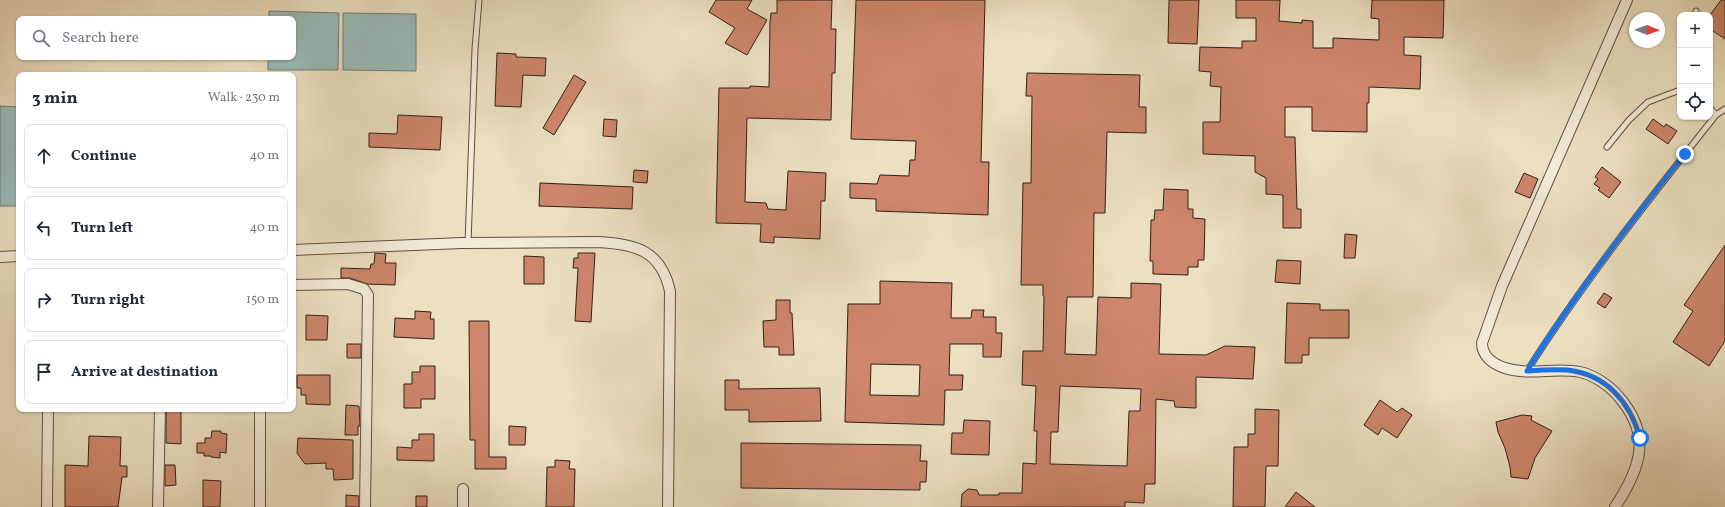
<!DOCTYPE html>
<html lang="en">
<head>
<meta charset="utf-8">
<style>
	:root { --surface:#fff; --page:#f6f6f7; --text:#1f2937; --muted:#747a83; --line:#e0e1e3 }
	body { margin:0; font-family:Vollkorn,serif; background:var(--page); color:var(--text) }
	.controls { position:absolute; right:12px; top:12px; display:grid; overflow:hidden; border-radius:8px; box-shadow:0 1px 3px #0004 }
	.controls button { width:36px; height:36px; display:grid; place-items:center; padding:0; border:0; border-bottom:1px solid var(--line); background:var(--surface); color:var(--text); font:20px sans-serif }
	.compass { position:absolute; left:1629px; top:12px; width:36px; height:36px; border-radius:50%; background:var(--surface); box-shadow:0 1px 3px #0004; rotate:91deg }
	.stop { position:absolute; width:12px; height:12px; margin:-9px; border:3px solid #1a73e8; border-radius:50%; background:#fff }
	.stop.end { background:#1a73e8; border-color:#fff; box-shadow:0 1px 4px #0008 }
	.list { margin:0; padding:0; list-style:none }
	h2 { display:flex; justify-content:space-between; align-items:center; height:52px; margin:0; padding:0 16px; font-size:17px }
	h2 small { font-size:13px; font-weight:400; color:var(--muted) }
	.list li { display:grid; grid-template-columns:26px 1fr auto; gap:12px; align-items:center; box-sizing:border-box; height:64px; margin:0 8px 8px; padding:0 8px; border:1px solid var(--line); border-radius:8px }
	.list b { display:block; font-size:15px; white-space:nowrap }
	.list em { font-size:13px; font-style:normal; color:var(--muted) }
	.icon { flex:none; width:22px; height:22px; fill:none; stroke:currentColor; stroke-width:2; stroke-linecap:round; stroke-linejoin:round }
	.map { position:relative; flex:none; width:1725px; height:507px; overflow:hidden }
	.search { position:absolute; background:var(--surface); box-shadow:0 1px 3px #0004; left:16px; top:16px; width:280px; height:44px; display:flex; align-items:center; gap:10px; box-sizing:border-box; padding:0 14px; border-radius:8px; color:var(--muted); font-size:15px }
	.panel { position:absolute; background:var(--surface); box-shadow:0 1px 3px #0004; left:16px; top:72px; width:280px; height:340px; border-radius:8px }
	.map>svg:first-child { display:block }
</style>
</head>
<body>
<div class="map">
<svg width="1725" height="507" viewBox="0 0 1725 507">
	<rect width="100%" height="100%" fill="#ece0c1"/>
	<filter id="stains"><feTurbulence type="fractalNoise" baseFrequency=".005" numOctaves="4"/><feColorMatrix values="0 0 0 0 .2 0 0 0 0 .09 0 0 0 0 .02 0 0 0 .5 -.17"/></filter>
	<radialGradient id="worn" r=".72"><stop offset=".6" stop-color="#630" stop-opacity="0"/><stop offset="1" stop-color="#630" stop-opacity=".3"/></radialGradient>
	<!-- water -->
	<path fill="#9abbb9" stroke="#6f7d78" d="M 269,11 L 339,13 L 338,70 L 268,70 L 268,57 L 293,57 L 293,19 L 269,19 Z
		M 343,13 L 416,14 L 416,71 L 343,70 Z
		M 0,106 L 19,107 L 19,206 L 0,206 Z"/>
	<!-- building -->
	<path fill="#ce866c" stroke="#2e2117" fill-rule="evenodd" d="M 716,0 L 752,0 L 747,9 L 767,20 L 747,55 L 725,43 L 735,28 L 709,12 Z
		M 777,0 L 832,0 L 831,29 L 836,29 L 835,73 L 832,73 L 831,120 L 747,118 L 745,202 L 766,203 L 768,209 L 786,210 L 788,171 L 826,173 L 825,201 L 821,201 L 820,239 L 774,237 L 774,243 L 760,242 L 761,224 L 716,223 L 719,88 L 750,88 L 750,86 L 769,87 L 770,22 L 771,13 L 777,13 Z
		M 856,0 L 985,0 L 981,162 L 989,162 L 988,215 L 876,211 L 876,199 L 850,198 L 850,183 L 877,184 L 880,175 L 909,176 L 910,160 L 915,160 L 916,141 L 851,139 Z
		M 1169,0 L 1199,0 L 1197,44 L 1168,43 Z
		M 1236,0 L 1280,0 L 1279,21 L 1302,23 L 1302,20 L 1313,21 L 1313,48 L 1333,48 L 1333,38 L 1379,40 L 1379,19 L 1371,18 L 1372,0 L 1444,0 L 1443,38 L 1404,37 L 1404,55 L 1421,56 L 1420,89 L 1369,87 L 1369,103 L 1367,103 L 1367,132 L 1312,131 L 1312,107 L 1285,107 L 1285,137 L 1295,137 L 1297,209 L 1301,209 L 1301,228 L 1283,228 L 1283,195 L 1266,194 L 1266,178 L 1255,172 L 1255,156 L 1203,154 L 1203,122 L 1220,122 L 1221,87 L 1210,86 L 1211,72 L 1199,71 L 1200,47 L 1242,48 L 1242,41 L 1256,41 L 1256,18 L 1236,18 Z
		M 1721,0 L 1725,0 L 1725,39 L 1710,29 L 1710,15 Z
		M 497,53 L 516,54 L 516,57 L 546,58 L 545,76 L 523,75 L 521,107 L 495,106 Z
		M 1027,73 L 1140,75 L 1139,107 L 1146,107 L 1146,133 L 1107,132 L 1105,213 L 1094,213 L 1093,297 L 1067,297 L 1065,354 L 1096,355 L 1098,297 L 1131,298 L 1131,283 L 1161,284 L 1159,354 L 1206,355 L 1225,346 L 1255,347 L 1253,379 L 1196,377 L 1196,408 L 1175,407 L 1174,401 L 1156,399 L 1155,484 L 1145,484 L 1144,503 L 1125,502 L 1125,507 L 961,507 L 962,494 L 968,489 L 977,490 L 979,495 L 999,495 L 999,493 L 1022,493 L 1023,463 L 1036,464 L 1037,431 L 1034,431 L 1036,386 L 1022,385 L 1023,351 L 1043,351 L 1044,296 L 1043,296 L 1043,285 L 1021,285 L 1023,183 L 1031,183 L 1032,96 L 1026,96 ZM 1060,386 L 1141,389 L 1140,411 L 1129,411 L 1127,466 L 1050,464 L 1051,432 L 1058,432 Z
		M 574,75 L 586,82 L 554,135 L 543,128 Z
		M 398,115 L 442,117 L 440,150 L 369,147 L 369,133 L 397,134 Z
		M 604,119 L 617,120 L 616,137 L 603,136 Z
		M 1653,119 L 1664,127 L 1666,124 L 1677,131 L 1668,144 L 1646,129 Z
		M 1602,167 L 1621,182 L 1609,198 L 1598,190 L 1600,188 L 1594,184 L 1598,179 L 1595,177 Z
		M 634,170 L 648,171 L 647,183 L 633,182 Z
		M 1524,173 L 1538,179 L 1530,198 L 1515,192 Z
		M 540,183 L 633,187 L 632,209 L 539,206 Z
		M 1164,189 L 1188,190 L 1188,209 L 1193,209 L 1193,218 L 1205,219 L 1204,260 L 1198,260 L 1198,267 L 1188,267 L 1188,275 L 1153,274 L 1153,261 L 1150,261 L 1151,220 L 1154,220 L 1155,210 L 1163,210 Z
		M 1345,234 L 1357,235 L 1355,258 L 1344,258 Z
		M 1725,245 L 1725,341 L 1709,366 L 1673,342 L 1693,311 L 1684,305 Z
		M 375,253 L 386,254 L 385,263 L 396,263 L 395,285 L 367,284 L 350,278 L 341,278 L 341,268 L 370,269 L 371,264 L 374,264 Z
		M 578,253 L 595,253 L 591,322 L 575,321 L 578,268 L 573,268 L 574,258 L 578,258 Z
		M 524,256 L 544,257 L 544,284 L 524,284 Z
		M 1277,260 L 1301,261 L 1300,284 L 1275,282 Z
		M 880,281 L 952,283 L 951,318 L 971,318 L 972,310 L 984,310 L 983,317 L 996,317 L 996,333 L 1002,333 L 1001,357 L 983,357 L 983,344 L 950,344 L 949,375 L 963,375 L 962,390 L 945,390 L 944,425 L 845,422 L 848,304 L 880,304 ZM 871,364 L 920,365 L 919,396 L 870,395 Z
		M 1604,293 L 1612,298 L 1605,308 L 1597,303 Z
		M 776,300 L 790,300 L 790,313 L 792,313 L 794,355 L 779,355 L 779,347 L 764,347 L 763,321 L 776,320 Z
		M 1287,303 L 1320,304 L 1320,310 L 1349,310 L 1349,338 L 1309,338 L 1309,355 L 1302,355 L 1302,363 L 1285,363 Z
		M 415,311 L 431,312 L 430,319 L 434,319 L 434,339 L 394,337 L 395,318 L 415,319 Z
		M 306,315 L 328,316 L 327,340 L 306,340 Z
		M 469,321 L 489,321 L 489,457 L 506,457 L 506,469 L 475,469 L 475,440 L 470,440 Z
		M 347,344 L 361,344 L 361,358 L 347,358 Z
		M 420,366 L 435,366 L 435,399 L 421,399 L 421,408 L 404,408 L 404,384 L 412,384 L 412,372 L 420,372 Z
		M 297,375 L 330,375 L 330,405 L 306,404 L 306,395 L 301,395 L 301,388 L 297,388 Z
		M 725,380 L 739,380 L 739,389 L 820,388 L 821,421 L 749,422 L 749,410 L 725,410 Z
		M 1380,400 L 1397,412 L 1402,408 L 1412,415 L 1397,438 L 1382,428 L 1378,435 L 1364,425 Z
		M 346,405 L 359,406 L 360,426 L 358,426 L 358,435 L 345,435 Z
		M 166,409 L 181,409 L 181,444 L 166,443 Z
		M 1255,409 L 1279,410 L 1278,466 L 1266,466 L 1265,507 L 1233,507 L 1234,447 L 1248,447 L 1248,434 L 1255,434 Z
		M 1522,415 L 1532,416 L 1531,420 L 1552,431 L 1535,458 L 1528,479 L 1511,477 L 1510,467 L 1505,448 L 1498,432 L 1496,422 Z
		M 964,420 L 990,421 L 989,455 L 951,454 L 952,433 L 963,433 Z
		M 509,426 L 526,427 L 525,445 L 509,445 Z
		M 212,431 L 221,431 L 221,433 L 227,434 L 226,453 L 220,452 L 220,458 L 211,457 L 211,456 L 204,456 L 204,453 L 197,453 L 197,443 L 205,443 L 205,438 L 211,438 Z
		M 419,434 L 434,434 L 434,461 L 397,460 L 397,447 L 412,448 L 412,440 L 419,440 Z
		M 89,436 L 121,437 L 120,466 L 127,466 L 127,477 L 122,477 L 118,507 L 65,507 L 65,465 L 88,466 Z
		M 298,438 L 353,440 L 353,479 L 334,480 L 333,469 L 326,469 L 326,463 L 305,464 L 297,453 Z
		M 741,443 L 921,445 L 920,461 L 927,461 L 926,482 L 920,482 L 920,490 L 741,488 Z
		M 555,460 L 570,461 L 569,469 L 575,469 L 574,507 L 546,507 L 547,467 L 555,467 Z
		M 165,465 L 175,465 L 176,485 L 165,486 Z
		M 203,480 L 221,481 L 220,507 L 203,507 Z
		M 1296,492 L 1315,507 L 1285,507 Z
		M 346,495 L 359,496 L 359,507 L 346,507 Z
		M 416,496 L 427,496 L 427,507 L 416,507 Z"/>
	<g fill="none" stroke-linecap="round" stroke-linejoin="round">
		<defs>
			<path id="service" d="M 1695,15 L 1696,11
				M 1710,108 L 1716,115
				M 1607,147 L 1629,120 L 1648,102 L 1680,90
				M 468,243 L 475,49 L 479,0
				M 1527,371 C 1584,281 1650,198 1716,115 L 1725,109"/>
			<path id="minor" d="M 293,250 L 462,243 L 598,242 C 635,244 661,250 670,291 L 668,507
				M 0,257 L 19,256
				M 293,285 L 348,284 L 364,289 L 368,295 L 365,507
				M 463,489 L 463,507
				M 47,507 L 48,409
				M 158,507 L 160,409
				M 260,507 L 260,409
				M 1615,507 C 1641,468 1652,435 1619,397 C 1610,386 1594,375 1580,372 C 1555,367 1529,376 1505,368 C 1493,364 1482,356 1482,343 L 1502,286 L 1627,0"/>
		</defs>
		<!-- service casing -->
		<use href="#service" stroke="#5e5142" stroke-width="7"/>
		<!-- minor casing -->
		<use href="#minor" stroke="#5e5142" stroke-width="12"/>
		<!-- service -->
		<use href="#service" stroke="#f3ebd7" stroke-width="5"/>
		<!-- minor -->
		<use href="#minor" stroke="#f3ebd7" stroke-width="10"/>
	</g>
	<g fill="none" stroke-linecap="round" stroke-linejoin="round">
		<!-- route -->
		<path stroke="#1a73e8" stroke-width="5" d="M 1640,438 C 1630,402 1606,374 1567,370 C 1554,369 1540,370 1527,371 C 1574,296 1629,224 1685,154"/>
	</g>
	<rect width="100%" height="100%" filter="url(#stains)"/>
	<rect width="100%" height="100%" fill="url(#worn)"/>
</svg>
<div class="controls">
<button>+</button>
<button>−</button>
<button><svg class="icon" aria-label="locate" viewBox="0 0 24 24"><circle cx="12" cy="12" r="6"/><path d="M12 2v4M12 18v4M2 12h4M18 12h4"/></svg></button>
</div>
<svg class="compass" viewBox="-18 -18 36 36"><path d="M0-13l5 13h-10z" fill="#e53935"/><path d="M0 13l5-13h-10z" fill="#747a83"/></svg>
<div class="stop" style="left:1640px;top:438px"></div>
<div class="stop end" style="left:1685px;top:154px"></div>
<div class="search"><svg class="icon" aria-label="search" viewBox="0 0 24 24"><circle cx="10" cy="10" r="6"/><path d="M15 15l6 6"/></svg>Search here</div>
<section class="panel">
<h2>3 min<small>Walk · 230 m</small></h2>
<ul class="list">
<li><svg class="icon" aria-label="ahead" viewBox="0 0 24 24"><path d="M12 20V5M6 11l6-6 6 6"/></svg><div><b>Continue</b></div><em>40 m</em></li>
<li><svg class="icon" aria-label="left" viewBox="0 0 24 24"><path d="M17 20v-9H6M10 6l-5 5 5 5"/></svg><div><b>Turn left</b></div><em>40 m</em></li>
<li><svg class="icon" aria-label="right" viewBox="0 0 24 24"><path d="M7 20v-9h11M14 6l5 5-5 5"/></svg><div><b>Turn right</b></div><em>150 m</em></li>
<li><svg class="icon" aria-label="arrive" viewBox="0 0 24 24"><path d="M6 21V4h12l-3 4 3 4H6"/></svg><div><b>Arrive at destination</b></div></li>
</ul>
</section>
</div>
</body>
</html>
